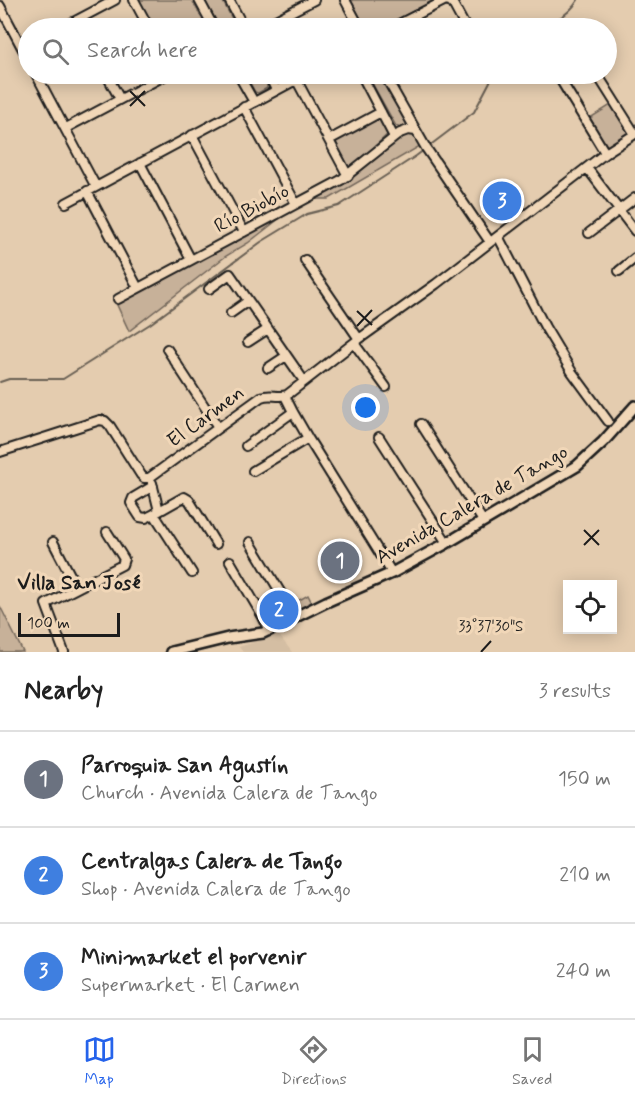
<!DOCTYPE html>
<html lang="en">
<head>
<meta charset="utf-8">
<style>
	:root { --surface:#fff; --page:#f6f6f6; --text:#222; --muted:#767676; --line:#e0e0e0; --accent:#2563eb }
	body { margin:0; font-family:Mynerve,sans-serif; background:var(--page); color:var(--text) }
	.controls { position:absolute; right:18px; bottom:18px; display:grid; overflow:hidden; border-radius:0px; box-shadow:0 3px 15px #0003 }
	.controls button { width:54px; height:54px; display:grid; place-items:center; padding:0; border:0; border-bottom:2px solid var(--line); background:var(--surface); color:var(--text); font:30px sans-serif }
	.scale { position:absolute; left:18px; bottom:15px; width:102px; box-sizing:border-box; padding-left:6px; border:3px solid #1c1c1c; border-top:0; font-size:16px; line-height:21px; white-space:nowrap; color:#1c1c1c; -webkit-text-stroke:4px #f1d7b8; paint-order:stroke }
	.you { position:absolute; left:366px; top:408px; width:21px; height:21px; margin:-15px; border:4px solid #fff; border-radius:50%; background:#1a73e8; box-shadow:0 0 0 9px #1a73e833 }
	.badge { display:grid; place-items:center; width:39px; height:39px; border-radius:50%; background:var(--accent); color:#fff; font-size:20px; font-weight:700 }
	.pin { position:absolute; translate:-50% -50%; border:3px solid #fff; box-shadow:0 2px 6px #0006 }
	.list { margin:0; padding:0; list-style:none }
	h2 { display:flex; justify-content:space-between; align-items:center; height:78px; margin:0; padding:0 24px; font-size:26px }
	h2 small { font-size:20px; font-weight:400; color:var(--muted) }
	.list li { display:grid; grid-template-columns:39px 1fr auto; gap:18px; align-items:center; box-sizing:border-box; height:96px; padding:0 24px; border-top:2px solid var(--line) }
	.list b { display:block; font-size:22px; white-space:nowrap }
	.list p { margin:0; font-size:20px; white-space:nowrap; color:var(--muted) }
	.list em { font-size:20px; font-style:normal; color:var(--muted) }
	.icon { flex:none; width:33px; height:33px; fill:none; stroke:currentColor; stroke-width:2; stroke-linecap:round; stroke-linejoin:round }
	.map { position:relative; flex:none; width:635px; height:652px; overflow:hidden }
	.search { position:absolute; background:var(--surface); box-shadow:0 3px 15px #0003; left:18px; right:18px; top:18px; height:66px; display:flex; align-items:center; gap:15px; box-sizing:border-box; padding:0 21px; border-radius:33px; color:var(--muted); font-size:22px }
	.sheet { height:366px; background:var(--surface) }
	nav { display:flex; justify-content:space-around; align-items:center; box-sizing:border-box; height:84px; border-top:2px solid var(--line); background:var(--surface); font-size:16px; color:var(--muted) }
	nav a { display:grid; justify-items:center; gap:3px }
	nav .on { color:var(--accent) }
	.map>svg:first-child { display:block }
</style>
</head>
<body>
<div class="map">
<svg width="635" height="652" viewBox="0 0 635 652">
	<rect width="100%" height="100%" fill="#e4ccaf"/>
	<filter id="ink" filterUnits="userSpaceOnUse"><feTurbulence type="fractalNoise" baseFrequency=".0167" numOctaves="2"/><feDisplacementMap in="SourceGraphic" scale="12" xChannelSelector="R" yChannelSelector="G"/><feConvolveMatrix kernelMatrix="1 2 1 2 8 2 1 2 1" color-interpolation-filters="sRGB"/></filter>
	<g filter="url(#ink)">
		<!-- built -->
		<path fill="#d4bea3" d="M 278,634 L 292,652 L 243,652 L 239,647 Z"/>
		<!-- green -->
		<path fill="#c7b199" stroke="#72665a" stroke-width="1.5" d="M 139,0 L 192,0 L 207,28 L 153,28 Z
			M 205,0 L 222,0 L 237,28 L 220,28 Z
			M 351,0 L 434,0 L 381,28 L 366,28 Z
			M 245,74 L 261,74 L 267,85 L 267,88 L 258,93 L 255,92 Z
			M 367,74 L 380,74 L 410,126 L 400,128 L 396,126 Z
			M 614,103 L 631,132 L 607,149 L 590,118 Z
			M 381,114 L 389,133 L 350,169 L 335,140 Z
			M 409,133 L 413,134 L 420,146 L 329,199 L 316,199 L 349,181 L 401,136 Z
			M 284,215 L 248,243 L 226,256 L 129,331 L 117,305 Z
			M 308,595 L 312,603 L 270,625 L 268,621 L 288,610 L 287,607 Z
			M 0,606 L 23,652 L 0,652 Z"/>
		<g fill="none" stroke-linecap="round" stroke-linejoin="round">
			<!-- stream -->
			<path stroke="#685f53" stroke-width="2" d="M 526,28 C 548,23 565,21 578,0
				M 0,382 L 9,379 L 63,379 L 150,324 L 261,242 L 307,214 L 339,206 L 416,156 L 474,112 L 494,74"/>
			<defs>
				<path id="minor" d="M 134,0 L 149,28
					M 199,0 L 214,28
					M 229,0 L 244,28
					M 345,0 L 360,28
					M 0,6 L 28,59
					M 77,20 L 82,28
					M 62,28 L 115,0
					M 260,28 L 314,0
					M 391,28 L 446,0 L 450,1 L 453,4 L 466,28
					M 36,74 L 96,187
					M 106,74 L 120,99
					M 238,74 L 254,102
					M 268,74 L 276,90
					M 361,74 L 394,137
					M 384,74 L 426,148 L 490,242
					M 557,74 L 604,151 L 607,152
					M 597,74 L 633,131 L 635,132
					M 296,79 L 348,176
					M 388,79 L 399,74
					M 244,107 L 296,204
					M 66,128 L 168,74
					M 192,135 L 244,232
					M 329,140 L 381,112
					M 140,163 L 191,260
					M 587,168 L 635,231
					M 87,191 L 138,288
					M 66,203 L 307,74
					M 589,233 L 635,198
					M 498,236 L 545,327 L 572,372 L 608,421
					M 305,260 L 359,339
					M 619,271 L 635,258
					M 209,289 L 230,274 L 304,381
					M 118,299 L 341,180 L 400,133 L 408,130 L 416,131
					M 231,313 L 248,301
					M 248,342 L 268,329
					M 354,343 L 386,387
					M 167,349 L 218,427
					M 268,368 L 286,356
					M 285,396 L 293,412 L 308,438 L 392,573
					M 421,424 L 483,521
					M 379,437 L 447,543
					M 246,446 L 293,412
					M 0,452 L 100,420 L 105,421 L 110,426 L 141,475 L 144,478 L 149,478 L 261,397 C 270,393 278,398 287,395 L 359,339 L 436,284 L 607,152 L 635,134
					M 253,471 L 308,438
					M 152,483 L 159,511
					M 153,486 L 133,498 L 131,503 L 140,517 L 146,518 L 154,514
					M 53,542 L 77,588
					M 250,542 L 296,618
					M 230,561 L 263,617 L 270,631
					M 192,573 L 154,514 L 184,497 L 189,500 L 216,544
					M 64,652 L 46,604 L 122,565 L 124,559 L 107,532"/>
				<path id="major" d="M 171,652 L 228,638 L 263,633 L 326,602 L 392,573 L 447,543 L 577,466 L 603,442 L 635,406"/>
			</defs>
			<!-- minor casing -->
			<use href="#minor" stroke="#1c1c1c" stroke-width="12"/>
			<!-- major casing -->
			<use href="#major" stroke="#1c1c1c" stroke-width="14"/>
			<!-- minor -->
			<use href="#minor" stroke="#f1d7b8" stroke-width="8"/>
			<!-- major -->
			<use href="#major" stroke="#f1d7b8" stroke-width="9"/>
		</g>
	</g>
	<!-- ticks -->
	<path fill="none" stroke="#1c1c1c" stroke-width="2" d="M 130,91 L 145,106M 130,106 L 145,91M 357,311 L 372,325M 357,326 L 372,310M 584,530 L 599,545M 584,545 L 599,530M 481,652 L 491,641"/>
	<g text-anchor="middle" dominant-baseline="central" stroke-width="6" stroke-linejoin="round" paint-order="stroke">
		<!-- street labels -->
		<g font-size="20" fill="#1c1c1c" stroke="#f1d7b8">
			<text transform="translate(252 209) rotate(-28)">Río Biobío</text>
			<text transform="translate(206 417) rotate(-36)">El Carmen</text>
			<text transform="translate(472 505) rotate(-30)">Avenida Calera de Tango</text>
		</g>
		<!-- neighbourhood labels -->
		<g font-size="21" font-weight="bold" fill="#1c1c1c" stroke="#f1d7b8">
			<text x="79" y="583">Villa San José</text>
		</g>
	</g>
	<g font-size="15" text-anchor="middle" fill="#1c1c1c" stroke="#f1d7b8" stroke-width="6" stroke-linejoin="round" paint-order="stroke">
		<text x="491" y="631">33°37'30"S</text>
	</g>
</svg>
<div class="controls">
<button><svg class="icon" aria-label="locate" viewBox="0 0 24 24"><circle cx="12" cy="12" r="6"/><path d="M12 2v4M12 18v4M2 12h4M18 12h4"/></svg></button>
</div>
<div class="scale">100 m</div>
<div class="you"></div>
<div class="pin badge" style="left:340px;top:561px;background:#6b7280">1</div>
<div class="pin badge" style="left:279px;top:610px;background:#3f7fe0">2</div>
<div class="pin badge" style="left:502px;top:201px;background:#3f7fe0">3</div>
<div class="search"><svg class="icon" aria-label="search" viewBox="0 0 24 24"><circle cx="10" cy="10" r="6"/><path d="M15 15l6 6"/></svg>Search here</div>
</div>
<section class="sheet">
<h2>Nearby<small>3 results</small></h2>
<ul class="list">
<li><span class="badge" style="background:#6b7280">1</span><div><b>Parroquia San Agustín</b><p>Church · Avenida Calera de Tango</p></div><em>150 m</em></li>
<li><span class="badge" style="background:#3f7fe0">2</span><div><b>Centralgas Calera de Tango</b><p>Shop · Avenida Calera de Tango</p></div><em>210 m</em></li>
<li><span class="badge" style="background:#3f7fe0">3</span><div><b>Minimarket el porvenir</b><p>Supermarket · El Carmen</p></div><em>240 m</em></li>
</ul>
</section>
<nav>
<a class="on"><svg class="icon" aria-label="map" viewBox="0 0 24 24"><path d="M3 6l6-2 6 2 6-2v14l-6 2-6-2-6 2zM9 4v14M15 6v14"/></svg>Map</a>
<a><svg class="icon" aria-label="directions" viewBox="0 0 24 24"><path d="M12 3l9 9-9 9-9-9zM9 14v-3h6M13 9l2 2-2 2"/></svg>Directions</a>
<a><svg class="icon" aria-label="saved" viewBox="0 0 24 24"><path d="M7 4h10v16l-5-4-5 4z"/></svg>Saved</a>
</nav>
</body>
</html>
